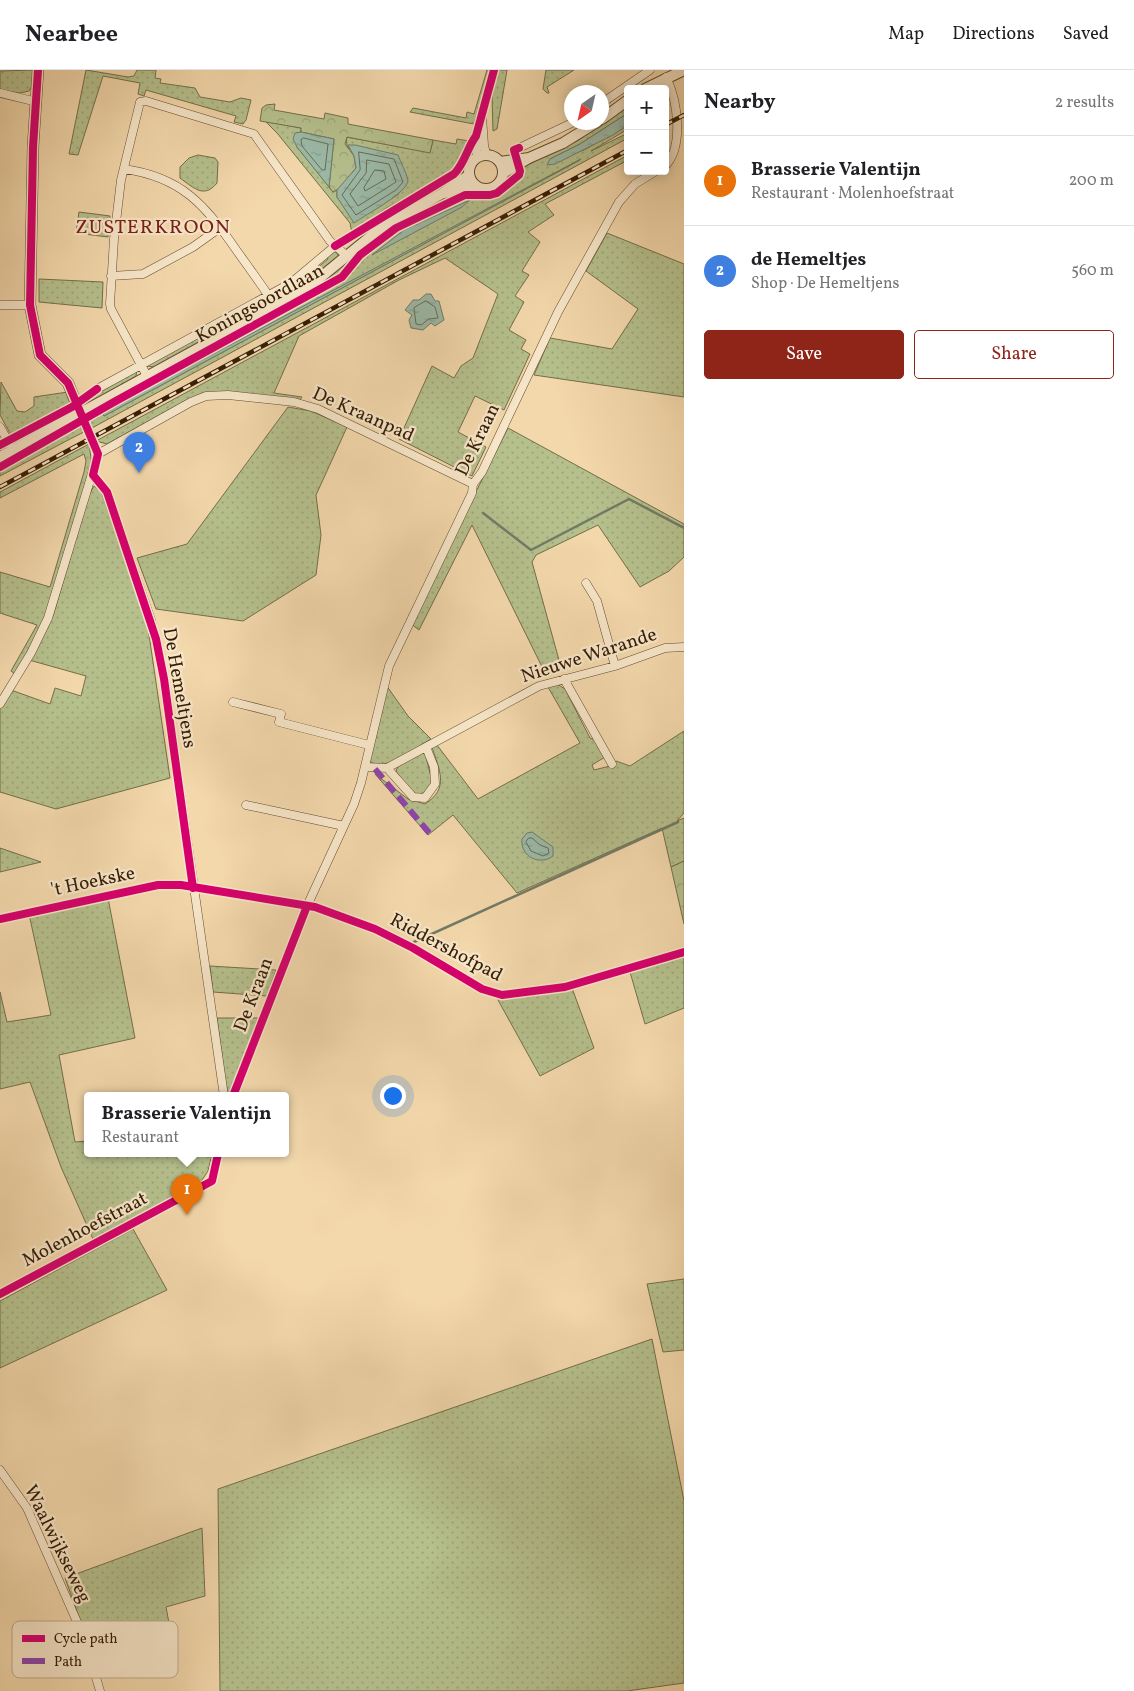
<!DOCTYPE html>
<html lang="en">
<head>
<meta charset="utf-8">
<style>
	:root { --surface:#fff; --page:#f6f6f6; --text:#202124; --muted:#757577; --line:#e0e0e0; --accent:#8f2418 }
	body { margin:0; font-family:Vollkorn,serif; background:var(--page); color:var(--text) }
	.controls { position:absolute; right:15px; top:15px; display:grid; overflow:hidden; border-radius:5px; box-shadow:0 2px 12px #0003 }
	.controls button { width:45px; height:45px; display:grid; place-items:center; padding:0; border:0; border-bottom:1px solid var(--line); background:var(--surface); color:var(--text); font:25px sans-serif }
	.compass { position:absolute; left:564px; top:15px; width:45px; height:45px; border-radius:50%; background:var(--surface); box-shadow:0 2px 12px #0003; rotate:214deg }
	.you { position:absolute; left:392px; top:1025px; width:18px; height:18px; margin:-12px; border:4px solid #fff; border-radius:50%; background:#1a73e8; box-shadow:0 0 0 8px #1a73e833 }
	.badge { display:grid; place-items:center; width:32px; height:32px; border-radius:50%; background:var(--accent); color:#fff; font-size:16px; font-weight:700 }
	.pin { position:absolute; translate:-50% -41px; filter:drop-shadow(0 1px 2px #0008) }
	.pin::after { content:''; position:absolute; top:26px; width:18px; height:15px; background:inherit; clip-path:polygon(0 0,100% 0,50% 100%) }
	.popup { position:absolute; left:84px; top:1022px; width:205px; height:65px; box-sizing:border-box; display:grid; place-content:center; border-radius:5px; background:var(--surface); filter:drop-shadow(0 1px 4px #0005); font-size:16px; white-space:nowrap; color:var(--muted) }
	.popup b { font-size:19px; color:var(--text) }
	.popup::after { content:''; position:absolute; left:50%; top:100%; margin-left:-10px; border:10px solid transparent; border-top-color:var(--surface) }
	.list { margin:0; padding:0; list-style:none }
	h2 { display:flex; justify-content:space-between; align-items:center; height:65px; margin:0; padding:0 20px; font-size:21px }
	h2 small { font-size:16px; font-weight:400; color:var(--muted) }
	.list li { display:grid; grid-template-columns:32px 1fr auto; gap:15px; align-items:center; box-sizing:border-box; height:90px; padding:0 20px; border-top:1px solid var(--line) }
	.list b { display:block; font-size:19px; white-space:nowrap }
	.list p { margin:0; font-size:16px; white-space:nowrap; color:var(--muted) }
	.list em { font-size:16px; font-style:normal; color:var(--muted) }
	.actions { display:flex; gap:10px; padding:15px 20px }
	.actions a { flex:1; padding:11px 0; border:1px solid var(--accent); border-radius:5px; text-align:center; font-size:18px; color:var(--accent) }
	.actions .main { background:var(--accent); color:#fff }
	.map { position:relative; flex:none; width:684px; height:1621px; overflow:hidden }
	header { display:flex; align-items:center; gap:30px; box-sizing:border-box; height:70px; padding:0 25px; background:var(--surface); border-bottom:1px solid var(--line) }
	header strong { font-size:24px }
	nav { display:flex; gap:28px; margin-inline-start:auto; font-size:18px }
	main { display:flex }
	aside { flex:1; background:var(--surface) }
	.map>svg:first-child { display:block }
</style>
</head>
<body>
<header>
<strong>Nearbee</strong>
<nav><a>Map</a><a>Directions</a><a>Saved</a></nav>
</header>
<main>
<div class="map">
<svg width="684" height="1621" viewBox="0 0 684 1621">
	<defs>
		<pattern id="grass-dots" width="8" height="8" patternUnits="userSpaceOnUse" patternTransform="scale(1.25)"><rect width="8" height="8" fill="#b5c08d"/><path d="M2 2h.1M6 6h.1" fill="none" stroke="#9ca478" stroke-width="1.8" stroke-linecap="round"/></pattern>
		<pattern id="forest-crowns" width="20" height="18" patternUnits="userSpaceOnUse" patternTransform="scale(1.25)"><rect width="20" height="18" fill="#b5c08d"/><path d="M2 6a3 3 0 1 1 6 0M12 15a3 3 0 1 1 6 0" fill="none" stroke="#9ca478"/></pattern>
		<pattern id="water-ripples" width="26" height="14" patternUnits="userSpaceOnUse" patternTransform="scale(1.25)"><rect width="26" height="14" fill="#9bbaa8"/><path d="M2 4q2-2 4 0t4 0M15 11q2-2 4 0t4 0" fill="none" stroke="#869f8f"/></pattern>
	</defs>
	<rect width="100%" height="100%" fill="#f3d8ac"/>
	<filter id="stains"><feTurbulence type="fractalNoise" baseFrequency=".004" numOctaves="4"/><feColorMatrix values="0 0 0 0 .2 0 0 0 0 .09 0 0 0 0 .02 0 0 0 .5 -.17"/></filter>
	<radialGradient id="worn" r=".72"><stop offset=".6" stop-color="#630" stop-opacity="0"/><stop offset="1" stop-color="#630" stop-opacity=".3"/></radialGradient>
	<!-- grass -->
	<path fill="url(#grass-dots)" stroke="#746e48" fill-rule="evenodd" d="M 34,0 L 33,14 L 29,21 L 20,23 L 0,20 L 0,1 Z
		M 86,0 L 128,7 L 134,6 L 137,0 L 156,0 L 155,8 L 161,9 L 160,13 L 195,18 L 200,27 L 230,32 L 241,28 L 251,30 L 246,50 L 243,54 L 234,52 L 236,46 L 146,20 L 144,26 L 138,24 L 140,13 L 103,6 L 78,85 L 69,84 Z
		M 487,0 L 490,0 L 474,54 L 410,42 L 413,38 L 466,48 L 467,42 L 474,44 Z
		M 498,0 L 507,0 L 497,59 L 493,61 L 492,27 Z
		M 546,0 L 574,0 L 547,17 L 549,23 L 547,23 L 543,19 Z
		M 628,35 L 628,43 L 580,74 L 550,89 L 584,80 L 628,55 L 628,59 L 591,81 L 628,63 L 628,68 L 90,359 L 91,356 L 87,349 L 348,204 C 375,170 426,135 469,125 C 475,124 481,128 488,128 C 502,127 511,113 522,105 L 521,98 L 579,70 ZM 581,89 L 580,90 L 104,346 L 103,344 L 106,342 Z
		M 265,51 L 301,58 L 301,62 L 296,63 L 297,77 L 333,122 L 337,120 L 337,127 L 346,140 L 382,134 L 399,124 L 347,76 L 346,67 L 430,82 L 433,70 L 456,74 L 457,69 L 469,71 L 460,96 L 449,104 L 385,139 L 352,163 L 350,153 L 277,63 Z
		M 198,85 L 215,88 L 218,92 L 217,113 C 204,129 194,118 180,108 L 180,97 L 189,88 Z
		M 628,85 L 628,90 L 545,134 L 554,145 L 528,162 L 540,172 L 522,201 L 529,205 L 515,226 L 524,232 L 509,260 L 526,270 L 521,279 L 530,284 L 504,340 L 475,326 L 458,362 L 486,377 L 472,406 L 399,369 L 432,296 L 454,308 L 461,296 L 473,288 L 498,224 L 445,188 L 399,210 L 299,266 L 274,323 L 302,327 L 299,331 L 256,325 L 185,331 L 107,374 L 96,371 Z
		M 79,142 L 110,146 L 108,167 L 76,163 Z
		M 607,163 L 684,194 L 684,327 L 534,305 L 550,268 L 612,279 L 638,239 L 586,201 Z
		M 333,181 L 337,183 L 339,188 L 299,219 L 154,297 L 146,296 L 298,214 L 328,189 L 327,187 Z
		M 346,192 L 349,197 L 342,204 L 306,226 L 153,309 L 306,224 Z
		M 39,209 L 103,212 L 102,238 L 39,232 Z
		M 137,300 L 136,306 L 90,334 L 81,332 L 105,316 L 107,318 Z
		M 1,312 L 17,341 L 25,342 L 34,336 L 34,327 L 68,322 L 72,335 L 25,361 L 11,365 L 0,345 Z
		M 288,337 L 311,341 L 347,357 L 316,425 L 321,465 L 316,505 L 243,551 L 156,539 L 137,488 L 187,474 Z
		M 79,355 L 85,364 L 84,362 L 72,368 L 0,406 L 0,399 Z
		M 508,358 L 684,454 L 684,487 L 669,501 L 640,517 L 598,455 L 536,485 L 532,492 L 562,601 L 546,605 L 472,455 L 419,560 L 410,553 Z
		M 89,374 L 92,395 L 41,558 L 15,604 L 11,601 L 37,555 L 0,543 L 0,502 L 50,517 L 84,402 L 86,391 L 84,384 L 0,428 L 0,422 Z
		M 94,416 L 101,421 L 147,551 L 170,708 L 56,739 L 0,722 L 0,638 L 11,620 L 50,634 L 55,618 L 81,626 L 86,606 L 29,590 L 53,546 L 89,425 Z
		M 557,614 L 565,619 L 590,668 L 595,670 L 605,687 L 592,695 L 594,700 L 610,696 L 616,691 L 630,696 L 684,661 L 684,743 L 677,751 L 684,748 L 684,791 L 671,797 L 662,758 L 517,823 L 453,745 L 428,765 L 375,704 L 408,729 L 425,734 C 450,718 439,700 432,677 L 437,675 L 478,729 L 580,673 L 548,617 Z
		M 386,615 L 408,646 L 431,669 C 415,678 391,697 373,695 L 369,689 Z
		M 423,682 L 425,683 L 432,711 L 426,723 L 417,725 L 406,716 L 396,701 L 398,696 Z
		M 0,778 L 41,792 L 0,802 Z
		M 108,828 L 135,968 L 59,985 L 75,1072 L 88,1071 L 88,1084 L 212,1084 L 208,1101 L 200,1113 L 93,1169 L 61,1097 L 30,1012 L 0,1019 L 0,922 L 7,952 L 51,945 L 29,844 Z
		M 684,886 L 684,938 L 645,954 L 630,902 Z
		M 210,896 L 276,900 L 267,926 L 213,922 Z
		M 572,918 L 594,978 L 540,1006 L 498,930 L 499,928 L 533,926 Z
		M 217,948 L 258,948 L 233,1017 L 227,1025 Z
		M 133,1159 L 167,1220 L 0,1298 L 0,1231 Z
		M 684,1209 L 684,1280 L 663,1282 L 647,1214 Z
		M 652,1269 L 684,1431 L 684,1613 L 627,1621 L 220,1621 L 218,1419 Z
		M 202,1458 L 205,1526 L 166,1537 L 172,1569 L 93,1586 L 65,1508 Z"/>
	<!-- forest -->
	<path fill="url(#forest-crowns)" stroke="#746e48" d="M 275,34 L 274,40 L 324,49 L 325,43 L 348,48 L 348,54 L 433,70 L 430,83 L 347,67 L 345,74 L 354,86 L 356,98 L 340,118 L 333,122 L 329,117 L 334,69 L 301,62 L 301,58 L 260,51 L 262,38 L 266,35 Z
		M 684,791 L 684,854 L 671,797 Z"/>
	<!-- water -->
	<path fill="url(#water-ripples)" stroke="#727b66" d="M 628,43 L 628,55 L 613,65 L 555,94 L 547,95 L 550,89 L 580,74 Z
		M 301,62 L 334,69 L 329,117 L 297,77 L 293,69 L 295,63 Z
		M 348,75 L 355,75 L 398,85 C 401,93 406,102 408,110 C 409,122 365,145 354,153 L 337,127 L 337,120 L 356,98 L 354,86 Z
		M 581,89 L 580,90 L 104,346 L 103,344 L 162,311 Z
		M 470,130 L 462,137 L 372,185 L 404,160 Z
		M 426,224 L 431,224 L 435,231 L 439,231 L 444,250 L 435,256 L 431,253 L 423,260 L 411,258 L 409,250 L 412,245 L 405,240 L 413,230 L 419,230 Z
		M 532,762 L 553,777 L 553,786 C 540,796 520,787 522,769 L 527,763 Z"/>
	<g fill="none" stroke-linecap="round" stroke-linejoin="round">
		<!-- shore -->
		<path stroke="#686b56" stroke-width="1" d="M 304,68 L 328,74 L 325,100 L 322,100 L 302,76 L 301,70 Z
			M 359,82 L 394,89 L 403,112 L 396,120 L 356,145 L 342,125 L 360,100 Z
			M 367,90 L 389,94 L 396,112 L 358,136 L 350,124 L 366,103 Z
			M 375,100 L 384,101 L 386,109 L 365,121 L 364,118 Z
			M 426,231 L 435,237 L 438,248 L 429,249 L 421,255 L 416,254 L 414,238 Z
			M 529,768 L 532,768 L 540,775 L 548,778 L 549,783 L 543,786 L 531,781 L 526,772 Z"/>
		<!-- stream -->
		<path stroke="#727b66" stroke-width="2.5" d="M 483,443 L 531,480 L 629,429 L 684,458
			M 414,872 L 678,752"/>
		<defs>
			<path id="minor" d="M 0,23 L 37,32
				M 602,33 L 650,0
				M 482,47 L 484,75 L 486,84
				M 519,78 L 574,52
				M 477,87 C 475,57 487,30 494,0
				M 665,96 C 684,77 678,31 666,7
				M 124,99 C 182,107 205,135 237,181 C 247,195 258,210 268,225
				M 111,206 L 143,204 L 193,177 L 221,157
				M 0,235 L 30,235
				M 147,306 L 111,239 L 110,234 L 114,169 L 121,110 L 140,32 L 146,31 L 254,64 L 330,171 L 347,186
				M 97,319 L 291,213 L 335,176
				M 0,357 L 13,380
				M 93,405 L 107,422 L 151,550 L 164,609 L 224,1026
				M 586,513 L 597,531 L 615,596
				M 564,609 L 612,694
				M 233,632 L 281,644 L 279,652 L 369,675
				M 0,634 L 31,583 L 48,548 L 98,384 L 191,332 L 206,326 L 228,325 L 294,332 L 318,339 L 473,414
				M 365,697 L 387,698 L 539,616 L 615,596 L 665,578 L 684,577
				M 387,698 L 413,727 L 425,728 L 435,714 L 434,697 L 426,677
				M 246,735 L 344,756
				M 0,849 L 158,815 L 181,815 L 315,837 L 375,859 L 413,878 L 482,919 L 502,925 L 565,917 L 684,882
				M 233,1026 L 307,836 L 354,734 L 361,713 L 389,596 L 472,423 L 473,414 L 482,402 L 558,242 L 619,132 L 635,114 L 656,101
				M 0,1224 L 212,1111 L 218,1084
				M 0,1400 L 27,1438 L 85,1570 L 100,1621"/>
			<path id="tertiary" d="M 38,0 L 33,77 L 30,235 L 40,285 L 68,313 L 80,343
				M 645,19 L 684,0
				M 602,49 L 628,30
				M469 102a17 17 0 1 1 34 0a17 17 0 1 1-34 0Z
				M 500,92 L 529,88
				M 503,103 L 529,88 L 563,73 L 597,52
				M 444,123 L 456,121 L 474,114
				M 0,387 L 305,220 L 381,158 L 443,123 L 469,105"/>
		</defs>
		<!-- minor casing -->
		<use href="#minor" stroke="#644b2e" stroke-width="9"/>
		<!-- tertiary casing -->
		<use href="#tertiary" stroke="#644b2e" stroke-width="12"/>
		<!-- minor -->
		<use href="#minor" stroke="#f7e6c9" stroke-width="8"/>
		<!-- tertiary -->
		<use href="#tertiary" stroke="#f7e6c9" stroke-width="10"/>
		<defs>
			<path id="rail" d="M 665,55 L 684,45
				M 0,417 L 628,80"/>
		</defs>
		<!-- rail casing -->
		<use href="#rail" stroke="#341c04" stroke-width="4.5"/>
		<!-- rail -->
		<use href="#rail" stroke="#f7e6c9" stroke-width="2.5" stroke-dasharray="8" stroke-linecap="butt"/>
		<!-- quiet -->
		<path stroke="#8e44ad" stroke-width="6" stroke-dasharray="12 6" stroke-linecap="butt" d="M 375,699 L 431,765"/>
		<defs>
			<path id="cycleway" d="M 38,0 L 33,77 L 30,235 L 40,285 L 68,313 L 98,384 L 93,405 L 107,422 L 156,569 L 164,609 L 193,818
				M 335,176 L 454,104 C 465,93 467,78 476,66 L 494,0
				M 0,375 L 72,337 L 97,319
				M 0,397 L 114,332 L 342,207 L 360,185 L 396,158 L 465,125 L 490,125 L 497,123 L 519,105 L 520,101 L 514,80 L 519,78
				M 0,849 L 158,815 L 181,815 L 315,837 L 375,859 L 413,878 L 482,919 L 502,925 L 565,917 L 684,882
				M 233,1026 L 307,836
				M 0,1224 L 212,1111 L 218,1084"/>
		</defs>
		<!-- cycleway casing -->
		<use href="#cycleway" stroke="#f7e6c9" stroke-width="11"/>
		<!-- cycleway -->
		<use href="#cycleway" stroke="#d6006c" stroke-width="8"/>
	</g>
	<g text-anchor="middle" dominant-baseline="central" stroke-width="4.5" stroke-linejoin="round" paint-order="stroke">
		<!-- street labels -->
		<g font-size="19" fill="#341c04" stroke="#f7e6c9">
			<text transform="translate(260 234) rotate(-29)">Koningsoordlaan</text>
			<text transform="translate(363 345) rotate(24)">De Kraanpad</text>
			<text transform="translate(478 370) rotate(-64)">De Kraan</text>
			<text transform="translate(589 586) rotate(-18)">Nieuwe Warande</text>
			<text transform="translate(179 618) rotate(80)">De Hemeltjens</text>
			<text transform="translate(93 812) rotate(-12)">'t Hoekske</text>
			<text transform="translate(446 878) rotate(28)">Riddershofpad</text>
			<text transform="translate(254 925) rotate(-69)">De Kraan</text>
			<text transform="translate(85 1160) rotate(-28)">Molenhoefstraat</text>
			<text transform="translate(57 1474) rotate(64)">Waalwijkseweg</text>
		</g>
		<!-- neighbourhood labels -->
		<g font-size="20" letter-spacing="1" fill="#7a1f14" stroke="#f7e6c9">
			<text x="153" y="158">ZUSTERKROON</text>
		</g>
	</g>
	<!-- legend -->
	<rect x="12" y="1551" width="166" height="57" rx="8" fill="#f7e6c9" stroke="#bca98e" stroke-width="1"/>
	<rect x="22" y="1565" width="23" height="7" fill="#d6006c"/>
	<rect x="22" y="1588" width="23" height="6" fill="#8e44ad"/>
	<g font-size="14" fill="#341c04">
		<text x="54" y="1573">Cycle path</text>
		<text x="54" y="1596">Path</text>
	</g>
	<rect width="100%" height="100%" filter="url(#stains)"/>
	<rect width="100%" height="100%" fill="url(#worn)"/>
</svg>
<div class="controls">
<button>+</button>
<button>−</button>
</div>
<svg class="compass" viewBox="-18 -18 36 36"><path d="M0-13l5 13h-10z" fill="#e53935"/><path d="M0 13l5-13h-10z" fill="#757577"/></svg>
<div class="you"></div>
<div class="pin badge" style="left:187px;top:1145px;background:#e8710a">1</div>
<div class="popup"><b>Brasserie Valentijn</b>Restaurant</div>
<div class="pin badge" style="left:139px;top:403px;background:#3f7fe0">2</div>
</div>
<aside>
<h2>Nearby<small>2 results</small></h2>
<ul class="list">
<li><span class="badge" style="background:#e8710a">1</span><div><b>Brasserie Valentijn</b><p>Restaurant · Molenhoefstraat</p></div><em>200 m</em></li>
<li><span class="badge" style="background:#3f7fe0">2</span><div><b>de Hemeltjes</b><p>Shop · De Hemeltjens</p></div><em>560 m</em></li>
</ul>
<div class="actions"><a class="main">Save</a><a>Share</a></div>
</aside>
</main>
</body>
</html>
